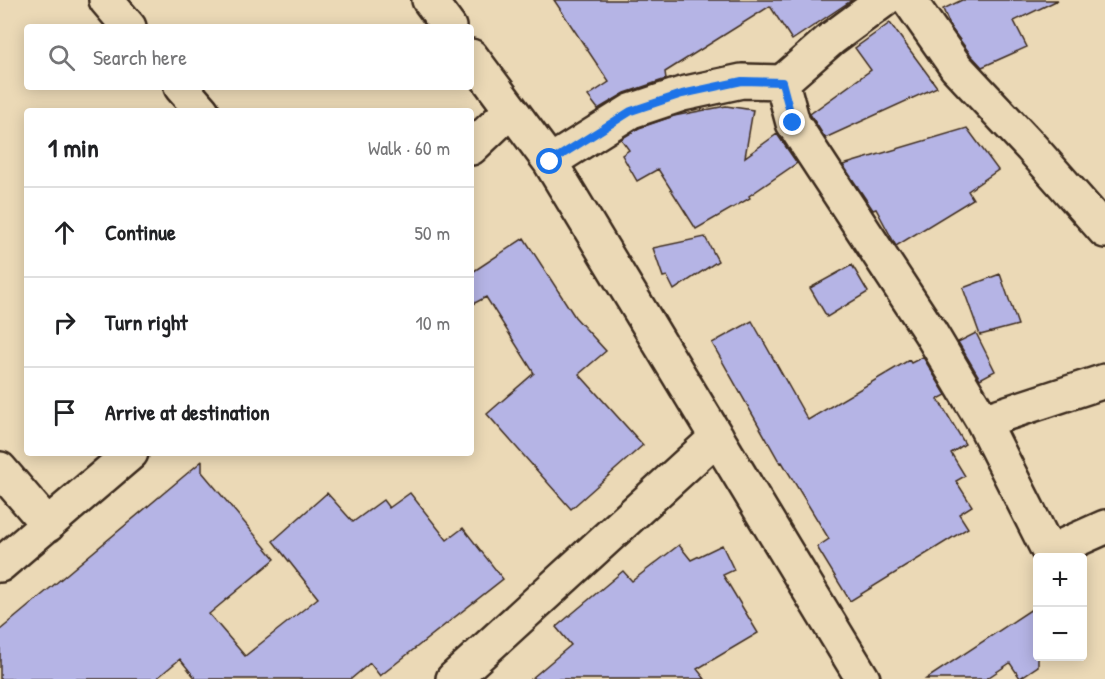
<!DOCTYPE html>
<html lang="en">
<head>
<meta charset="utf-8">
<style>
	:root { --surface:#fff; --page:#f2f2f2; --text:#202124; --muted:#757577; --line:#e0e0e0 }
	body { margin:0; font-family:"Patrick Hand",sans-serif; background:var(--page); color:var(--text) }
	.controls { position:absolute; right:18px; bottom:18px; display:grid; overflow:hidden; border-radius:6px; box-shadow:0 3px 15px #0003 }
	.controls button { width:54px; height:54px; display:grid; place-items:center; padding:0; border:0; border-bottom:2px solid var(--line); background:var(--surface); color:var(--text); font:30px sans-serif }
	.stop { position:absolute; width:18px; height:18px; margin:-14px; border:4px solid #1a73e8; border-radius:50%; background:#fff }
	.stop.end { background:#1a73e8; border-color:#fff; box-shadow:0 2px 6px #0008 }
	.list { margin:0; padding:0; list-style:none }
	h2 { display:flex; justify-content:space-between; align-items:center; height:78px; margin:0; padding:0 24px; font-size:26px }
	h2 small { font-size:20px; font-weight:400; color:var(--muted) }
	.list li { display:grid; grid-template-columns:39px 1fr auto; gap:18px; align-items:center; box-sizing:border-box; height:90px; padding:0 24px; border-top:2px solid var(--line) }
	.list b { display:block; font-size:22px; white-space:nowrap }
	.list em { font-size:20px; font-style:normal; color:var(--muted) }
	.icon { flex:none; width:33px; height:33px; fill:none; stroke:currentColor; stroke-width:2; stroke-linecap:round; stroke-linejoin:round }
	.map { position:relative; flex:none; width:1105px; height:679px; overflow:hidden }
	.search { position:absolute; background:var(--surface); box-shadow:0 3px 15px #0003; left:24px; top:24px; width:450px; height:66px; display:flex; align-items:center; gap:15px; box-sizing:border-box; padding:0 21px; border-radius:6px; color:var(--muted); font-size:22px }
	.panel { position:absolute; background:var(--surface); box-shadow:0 3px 15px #0003; left:24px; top:108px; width:450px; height:348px; border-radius:6px }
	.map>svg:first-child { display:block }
</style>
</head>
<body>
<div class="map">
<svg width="1105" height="679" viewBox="0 0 1105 679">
	<rect width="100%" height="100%" fill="#ebd9b6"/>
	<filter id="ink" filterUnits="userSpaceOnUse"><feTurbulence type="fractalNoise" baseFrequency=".0167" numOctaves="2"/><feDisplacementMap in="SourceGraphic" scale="12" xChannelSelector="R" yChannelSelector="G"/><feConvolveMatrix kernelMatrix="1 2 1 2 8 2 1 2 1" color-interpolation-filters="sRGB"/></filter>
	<g filter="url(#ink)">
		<!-- building -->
		<path fill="#b5b4e5" stroke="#3b2a1e" stroke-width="1.5" d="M 554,0 L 852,0 L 792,40 L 770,6 L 665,72 L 666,79 L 625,93 L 598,109 L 588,96 L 609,82 Z
			M 962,0 L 1058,0 L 1014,21 L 1027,47 L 982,67 L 971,55 L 951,28 L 943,9 Z
			M 890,23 L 937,87 L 825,138 L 810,114 L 871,70 L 855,48 Z
			M 726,106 L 753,110 L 745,157 L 777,134 L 797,163 L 749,196 L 750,198 L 696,229 L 658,169 L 637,181 L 622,155 L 629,150 L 621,139 L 639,128 L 674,116 Z
			M 967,128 L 998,170 L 968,191 L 973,199 L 896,246 L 876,209 L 873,210 L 843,165 Z
			M 705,237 L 718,261 L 674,290 L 667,276 L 663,277 L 653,248 Z
			M 524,238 L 575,317 L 606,351 L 579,374 L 643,445 L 571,509 L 487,414 L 534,373 L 486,297 L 471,305 L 471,273 Z
			M 852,265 L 868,292 L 827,317 L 810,288 Z
			M 1000,274 L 1018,325 L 980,335 L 963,288 Z
			M 752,321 L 808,420 L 909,360 L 911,363 L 923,357 L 946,395 L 938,399 L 965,444 L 951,453 L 965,476 L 956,481 L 972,506 L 959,514 L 968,528 L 850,601 L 817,547 L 829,539 L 782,462 L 780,463 L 712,343 Z
			M 976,333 L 995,371 L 980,379 L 958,342 Z
			M 202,461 L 202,472 L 275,559 L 209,614 L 245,656 L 318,598 L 273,541 L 327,493 L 353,522 L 383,500 L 389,508 L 410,493 L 447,540 L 463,528 L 503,579 L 380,676 L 370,663 L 351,679 L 196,679 L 180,659 L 156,679 L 0,679 L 0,630 Z
			M 679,545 L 691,560 L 722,545 L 734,570 L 723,575 L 758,633 L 697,669 L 705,679 L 531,679 L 571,645 L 556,627 L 623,571 L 632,581 Z
			M 1038,605 L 1038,666 L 1020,678 L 1010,663 L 986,679 L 926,679 Z"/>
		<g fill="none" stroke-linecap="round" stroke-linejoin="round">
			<defs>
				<path id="minor" d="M 106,0 L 129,27
					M 429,0 L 449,27
					M 909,0 L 956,67 L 1031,147 L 1105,231
					M 471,56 L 550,162 L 863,679
					M 782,82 L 793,123 L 930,332 L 983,421 L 1049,552 L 1105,527
					M 181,87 L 202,111
					M 471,148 L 511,110
					M 550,162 L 631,111 L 682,94 L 742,81 L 782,82 L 831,39 L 884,0
					M 983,421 L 1105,381
					M 0,469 L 48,525
					M 0,565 L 131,453
					M 453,679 L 717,437"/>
			</defs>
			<!-- minor casing -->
			<use href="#minor" stroke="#3b2a1e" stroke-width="38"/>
			<!-- minor -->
			<use href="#minor" stroke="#ebd9b6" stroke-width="33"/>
		</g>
	</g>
	<g fill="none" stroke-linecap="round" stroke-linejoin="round" filter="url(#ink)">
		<!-- route -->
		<path stroke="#1a73e8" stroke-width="8" d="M 550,162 L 631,111 L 682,94 L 742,81 L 782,82 L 793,123"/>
	</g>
</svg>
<div class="controls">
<button>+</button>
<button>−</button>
</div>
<div class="stop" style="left:550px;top:162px"></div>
<div class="stop end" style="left:793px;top:123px"></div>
<div class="search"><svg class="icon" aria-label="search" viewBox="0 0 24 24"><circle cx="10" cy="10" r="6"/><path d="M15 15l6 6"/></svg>Search here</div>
<section class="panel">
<h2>1 min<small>Walk · 60 m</small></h2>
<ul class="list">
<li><svg class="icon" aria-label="ahead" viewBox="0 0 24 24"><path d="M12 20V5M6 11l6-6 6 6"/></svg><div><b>Continue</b></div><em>50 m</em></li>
<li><svg class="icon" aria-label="right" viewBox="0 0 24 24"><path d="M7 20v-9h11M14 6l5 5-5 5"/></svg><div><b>Turn right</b></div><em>10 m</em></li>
<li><svg class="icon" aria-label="arrive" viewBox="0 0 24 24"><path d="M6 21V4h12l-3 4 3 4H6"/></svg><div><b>Arrive at destination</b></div></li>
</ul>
</section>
</div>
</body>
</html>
